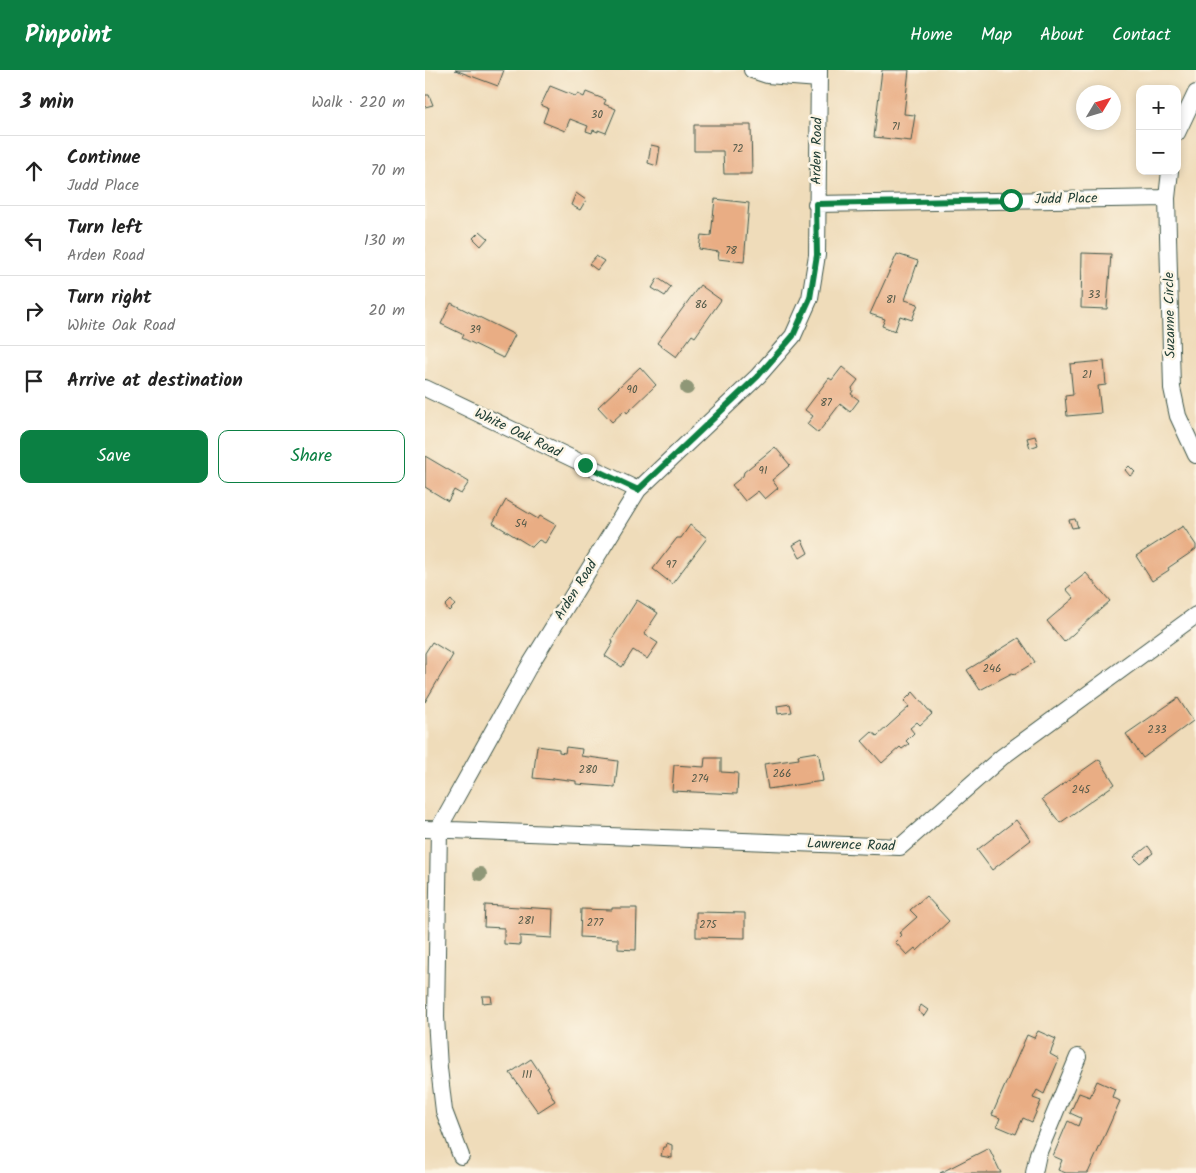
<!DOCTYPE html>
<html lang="en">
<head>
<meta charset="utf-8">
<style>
	:root { --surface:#fff; --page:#f6f6f6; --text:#222; --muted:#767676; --line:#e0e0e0; --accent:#0b8043 }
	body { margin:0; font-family:Kalam,sans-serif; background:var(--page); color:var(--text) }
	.controls { position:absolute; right:15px; top:15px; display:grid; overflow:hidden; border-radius:10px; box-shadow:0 2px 8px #0003 }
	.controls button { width:45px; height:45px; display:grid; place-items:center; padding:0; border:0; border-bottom:1px solid var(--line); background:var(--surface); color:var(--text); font:25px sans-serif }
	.compass { position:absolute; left:651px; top:15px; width:45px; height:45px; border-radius:50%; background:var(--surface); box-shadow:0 2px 8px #0003; rotate:52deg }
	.stop { position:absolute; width:15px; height:15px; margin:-11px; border:4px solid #0b8043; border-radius:50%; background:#fff }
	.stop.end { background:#0b8043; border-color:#fff; box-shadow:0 1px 5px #0008 }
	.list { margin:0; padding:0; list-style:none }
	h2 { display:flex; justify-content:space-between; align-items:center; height:65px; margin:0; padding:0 20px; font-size:21px }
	h2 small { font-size:16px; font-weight:400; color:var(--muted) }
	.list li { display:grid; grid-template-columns:32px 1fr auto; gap:15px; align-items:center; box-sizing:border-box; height:70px; padding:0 20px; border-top:1px solid var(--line) }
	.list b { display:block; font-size:19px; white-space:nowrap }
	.list p { margin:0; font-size:16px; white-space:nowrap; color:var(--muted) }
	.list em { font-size:16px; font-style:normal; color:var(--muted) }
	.actions { display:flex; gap:10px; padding:15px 20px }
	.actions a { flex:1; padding:11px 0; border:1px solid var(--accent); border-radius:10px; text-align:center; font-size:18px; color:var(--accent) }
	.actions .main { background:var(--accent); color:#fff }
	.icon { flex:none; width:28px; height:28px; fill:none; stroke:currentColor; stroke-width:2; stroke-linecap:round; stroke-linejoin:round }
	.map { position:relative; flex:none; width:771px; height:1103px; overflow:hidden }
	header { display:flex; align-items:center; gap:30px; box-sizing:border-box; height:70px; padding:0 25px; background:var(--accent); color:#fff }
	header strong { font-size:24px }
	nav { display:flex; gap:28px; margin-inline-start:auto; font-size:18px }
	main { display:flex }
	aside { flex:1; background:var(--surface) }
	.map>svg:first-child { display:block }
</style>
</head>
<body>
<header>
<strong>Pinpoint</strong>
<nav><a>Home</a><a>Map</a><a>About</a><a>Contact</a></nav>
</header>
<main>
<aside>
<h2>3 min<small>Walk · 220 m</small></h2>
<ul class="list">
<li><svg class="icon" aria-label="ahead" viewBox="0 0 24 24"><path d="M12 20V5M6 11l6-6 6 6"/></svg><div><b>Continue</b><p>Judd Place</p></div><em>70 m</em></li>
<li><svg class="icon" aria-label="left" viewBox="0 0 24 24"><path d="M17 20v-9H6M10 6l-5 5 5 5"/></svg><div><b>Turn left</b><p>Arden Road</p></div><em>130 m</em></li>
<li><svg class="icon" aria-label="right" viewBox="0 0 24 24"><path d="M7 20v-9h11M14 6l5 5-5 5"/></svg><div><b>Turn right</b><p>White Oak Road</p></div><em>20 m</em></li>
<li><svg class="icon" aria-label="arrive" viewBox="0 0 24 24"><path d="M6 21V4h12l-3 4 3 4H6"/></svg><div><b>Arrive at destination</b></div></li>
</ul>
<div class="actions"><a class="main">Save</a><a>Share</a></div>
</aside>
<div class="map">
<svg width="771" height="1103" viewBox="0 0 771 1103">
	<rect width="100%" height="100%" fill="#fcf5e5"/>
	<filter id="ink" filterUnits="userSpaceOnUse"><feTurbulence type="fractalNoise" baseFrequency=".02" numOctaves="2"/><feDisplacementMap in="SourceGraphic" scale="10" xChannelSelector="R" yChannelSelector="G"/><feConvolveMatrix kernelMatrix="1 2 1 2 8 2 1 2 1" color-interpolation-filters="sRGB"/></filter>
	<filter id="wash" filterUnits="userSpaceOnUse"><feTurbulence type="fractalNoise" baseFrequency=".0096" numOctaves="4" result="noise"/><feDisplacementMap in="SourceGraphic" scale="20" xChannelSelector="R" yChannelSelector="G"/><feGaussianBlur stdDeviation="1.12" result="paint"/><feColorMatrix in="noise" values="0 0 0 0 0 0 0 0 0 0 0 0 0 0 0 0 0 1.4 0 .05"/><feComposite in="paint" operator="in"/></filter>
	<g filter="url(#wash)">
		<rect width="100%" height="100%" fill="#efdcba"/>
		<g id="blocks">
			<!-- building -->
			<path fill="#e9ad84" d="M 30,0 L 79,0 L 73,16 Z
				M 457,0 L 484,0 L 479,44 L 490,45 L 486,71 L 449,67 Z
				M 125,16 L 150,26 L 153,24 L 159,27 L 161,22 L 181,30 L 179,34 L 191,39 L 181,63 L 173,60 L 173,62 L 168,60 L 167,63 L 161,61 L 163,56 L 145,49 L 140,61 L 118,52 L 123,38 L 116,35 Z
				M 0,25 L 4,25 L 8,35 L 0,37 Z
				M 269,55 L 326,55 L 327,104 L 299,104 L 298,81 L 269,81 Z
				M 226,75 L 235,77 L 232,96 L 223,93 Z
				M 151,123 L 161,130 L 155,140 L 146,135 Z
				M 290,129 L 324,133 L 319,192 L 293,189 L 294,182 L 274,179 L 276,165 L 286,166 Z
				M 55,161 L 63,168 L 56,176 L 48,168 Z
				M 657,183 L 686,184 L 682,239 L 656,238 Z
				M 472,184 L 493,191 L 480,230 L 493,234 L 487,250 L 475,246 L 470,261 L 457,256 L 460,249 L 445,244 Z
				M 171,186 L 179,191 L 172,200 L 164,194 Z
				M 233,208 L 246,217 L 240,226 L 227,218 Z
				M 275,215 L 296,230 L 270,267 L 267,265 L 251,287 L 232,273 Z
				M 26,233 L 90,265 L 78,288 L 37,268 L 39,265 L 16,254 Z
				M 679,291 L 681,315 L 673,316 L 676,343 L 642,346 L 640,326 L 648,325 L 645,294 Z
				M 215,297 L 231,315 L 202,343 L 200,340 L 187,352 L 173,337 Z
				M 417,297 L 433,310 L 427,318 L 428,321 L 426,324 L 434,330 L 425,342 L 415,334 L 393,363 L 382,354 L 388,346 L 380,340 L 404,308 L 407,310 Z
				M 610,366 L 613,375 L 605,378 L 602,368 Z
				M 350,377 L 365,395 L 347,410 L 353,418 L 340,429 L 333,421 L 320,431 L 307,415 L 318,406 L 319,402 Z
				M 0,386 L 44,412 L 36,424 L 29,420 L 23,431 L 0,417 Z
				M 704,396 L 710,402 L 705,406 L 700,400 Z
				M 81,430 L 113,449 L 115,446 L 131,455 L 120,473 L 114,470 L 107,477 L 68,453 Z
				M 650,449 L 653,457 L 647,458 L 644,450 Z
				M 265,455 L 282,468 L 247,514 L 228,499 L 252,468 L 256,468 Z
				M 758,456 L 771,475 L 771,479 L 743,498 L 744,500 L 727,511 L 711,486 Z
				M 377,470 L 383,483 L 375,488 L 368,475 Z
				M 661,503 L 685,531 L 639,572 L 622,551 L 649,528 L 641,519 Z
				M 26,530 L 30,535 L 24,541 L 20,536 Z
				M 212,530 L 233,543 L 219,564 L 233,573 L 222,589 L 208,580 L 197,597 L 180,586 L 188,573 L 187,569 Z
				M 594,568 L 610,592 L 590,604 L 587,603 L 555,620 L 542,600 Z
				M 7,572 L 28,585 L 0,632 L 0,583 Z
				M 488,622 L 507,644 L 495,655 L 492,652 L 485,658 L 489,663 L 481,671 L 484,674 L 477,679 L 475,677 L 457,693 L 437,671 L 447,662 L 452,666 L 484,637 L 479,631 Z
				M 753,628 L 768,651 L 718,688 L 701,664 Z
				M 365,634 L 367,642 L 353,644 L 352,636 Z
				M 112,676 L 134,679 L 134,682 L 140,683 L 141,677 L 157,679 L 156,686 L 193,691 L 190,717 L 151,714 L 151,711 L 128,708 L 128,710 L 108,708 Z
				M 391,682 L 394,685 L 398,711 L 343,719 L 339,694 L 374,689 L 373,685 Z
				M 280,688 L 296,688 L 296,702 L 313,703 L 312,724 L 247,721 L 249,695 L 279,697 Z
				M 674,689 L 690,714 L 635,753 L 617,729 Z
				M 591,750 L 606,770 L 567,800 L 552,780 Z
				M 723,776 L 728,783 L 715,793 L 709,787 Z
				M 501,826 L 524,851 L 492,881 L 490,878 L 482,885 L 470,872 L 477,865 L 474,863 L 492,847 L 485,840 Z
				M 60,835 L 128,839 L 127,868 L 95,866 L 95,875 L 79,874 L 79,858 L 59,857 Z
				M 187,838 L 212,838 L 211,880 L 193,879 L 193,869 L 155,867 L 156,839 L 187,840 Z
				M 271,842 L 320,843 L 320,868 L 271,867 Z
				M 57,926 L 66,926 L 67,932 L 58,933 Z
				M 496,935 L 503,940 L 499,946 L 493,941 Z
				M 613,961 L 631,969 L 625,984 L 634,989 L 619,1024 L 612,1020 L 608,1028 L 616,1031 L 607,1052 L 598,1048 L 591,1064 L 572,1056 L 575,1048 L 567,1045 L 602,965 L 609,968 Z
				M 106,989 L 124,1016 L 122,1017 L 130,1031 L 113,1042 L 85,1003 Z
				M 672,1011 L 690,1019 L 687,1027 L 695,1031 L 663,1103 L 641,1103 L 633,1100 L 637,1090 L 628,1086 L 643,1051 L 653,1056 L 656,1048 L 645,1043 L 654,1023 L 665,1027 Z
				M 242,1073 L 247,1075 L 247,1088 L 236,1086 L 238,1077 L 241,1077 Z
				M 564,1078 L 576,1103 L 515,1103 Z"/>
		</g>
	</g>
	<g filter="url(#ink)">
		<use href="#blocks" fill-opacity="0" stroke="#3e5548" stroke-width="1"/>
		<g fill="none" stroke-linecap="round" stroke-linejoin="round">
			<defs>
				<path id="minor" d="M 327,0 L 342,5 L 394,9
					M 752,63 L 771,23
					M 745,101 L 742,128 L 747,318 L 753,346 L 771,385
					M 391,134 L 742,128
					M 0,318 L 213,420
					M 0,759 L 475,777 L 577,687 L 771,545
					M 36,1086 L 19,1041 L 14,998 L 11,947 L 14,758 L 103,598 L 213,420 L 333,306 L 368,266 L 385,228 L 392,185 L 394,0
					M 609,1103 L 613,1084 L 653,987"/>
			</defs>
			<!-- minor casing -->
			<use href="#minor" stroke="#3e5548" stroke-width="18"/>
			<!-- minor -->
			<use href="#minor" stroke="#fff" stroke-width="16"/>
		</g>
		<!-- trees -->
		<g fill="#8f9777">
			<circle cx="262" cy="318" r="7"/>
			<circle cx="55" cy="804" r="7"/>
		</g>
	</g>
	<g fill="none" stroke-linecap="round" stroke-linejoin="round" filter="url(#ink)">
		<!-- route -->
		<path stroke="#0b8043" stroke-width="6" d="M 160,395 L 213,420 L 333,306 L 368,266 L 385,228 L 392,185 L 391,134 L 586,130"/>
	</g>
	<g text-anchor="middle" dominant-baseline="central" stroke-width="5" stroke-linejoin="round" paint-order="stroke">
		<!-- number labels -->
		<g font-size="11" fill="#525948">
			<text x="172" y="45">30</text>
			<text x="471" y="57">71</text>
			<text x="313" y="79">72</text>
			<text x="306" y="181">78</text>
			<text x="669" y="225">33</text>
			<text x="466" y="230">81</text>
			<text x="276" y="235">86</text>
			<text x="50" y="260">39</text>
			<text x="662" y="305">21</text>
			<text x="207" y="320">90</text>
			<text x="401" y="333">87</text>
			<text x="338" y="401">91</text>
			<text x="96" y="454">54</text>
			<text x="246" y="495">97</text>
			<text x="567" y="599">246</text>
			<text x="732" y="660">233</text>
			<text x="163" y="700">280</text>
			<text x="357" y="704">266</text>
			<text x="275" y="709">274</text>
			<text x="656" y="720">245</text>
			<text x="101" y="851">281</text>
			<text x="170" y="853">277</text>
			<text x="283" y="855">275</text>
			<text x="102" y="1005">111</text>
		</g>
		<!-- street labels -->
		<g font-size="14" fill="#1f3d34" stroke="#fcf5e5">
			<text transform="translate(392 81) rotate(-89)">Arden Road</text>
			<text transform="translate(641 129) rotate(-1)">Judd Place</text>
			<text transform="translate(745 245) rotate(-91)">Suzanne Circle</text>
			<text transform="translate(93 363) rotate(26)">White Oak Road</text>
			<text transform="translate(151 520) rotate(-58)">Arden Road</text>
			<text transform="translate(426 775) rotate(2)">Lawrence Road</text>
		</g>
	</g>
</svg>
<div class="controls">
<button>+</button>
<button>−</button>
</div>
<svg class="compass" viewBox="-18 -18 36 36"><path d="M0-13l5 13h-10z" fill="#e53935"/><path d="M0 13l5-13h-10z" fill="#767676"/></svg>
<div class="stop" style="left:586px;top:130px"></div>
<div class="stop end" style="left:160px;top:395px"></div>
</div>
</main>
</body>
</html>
